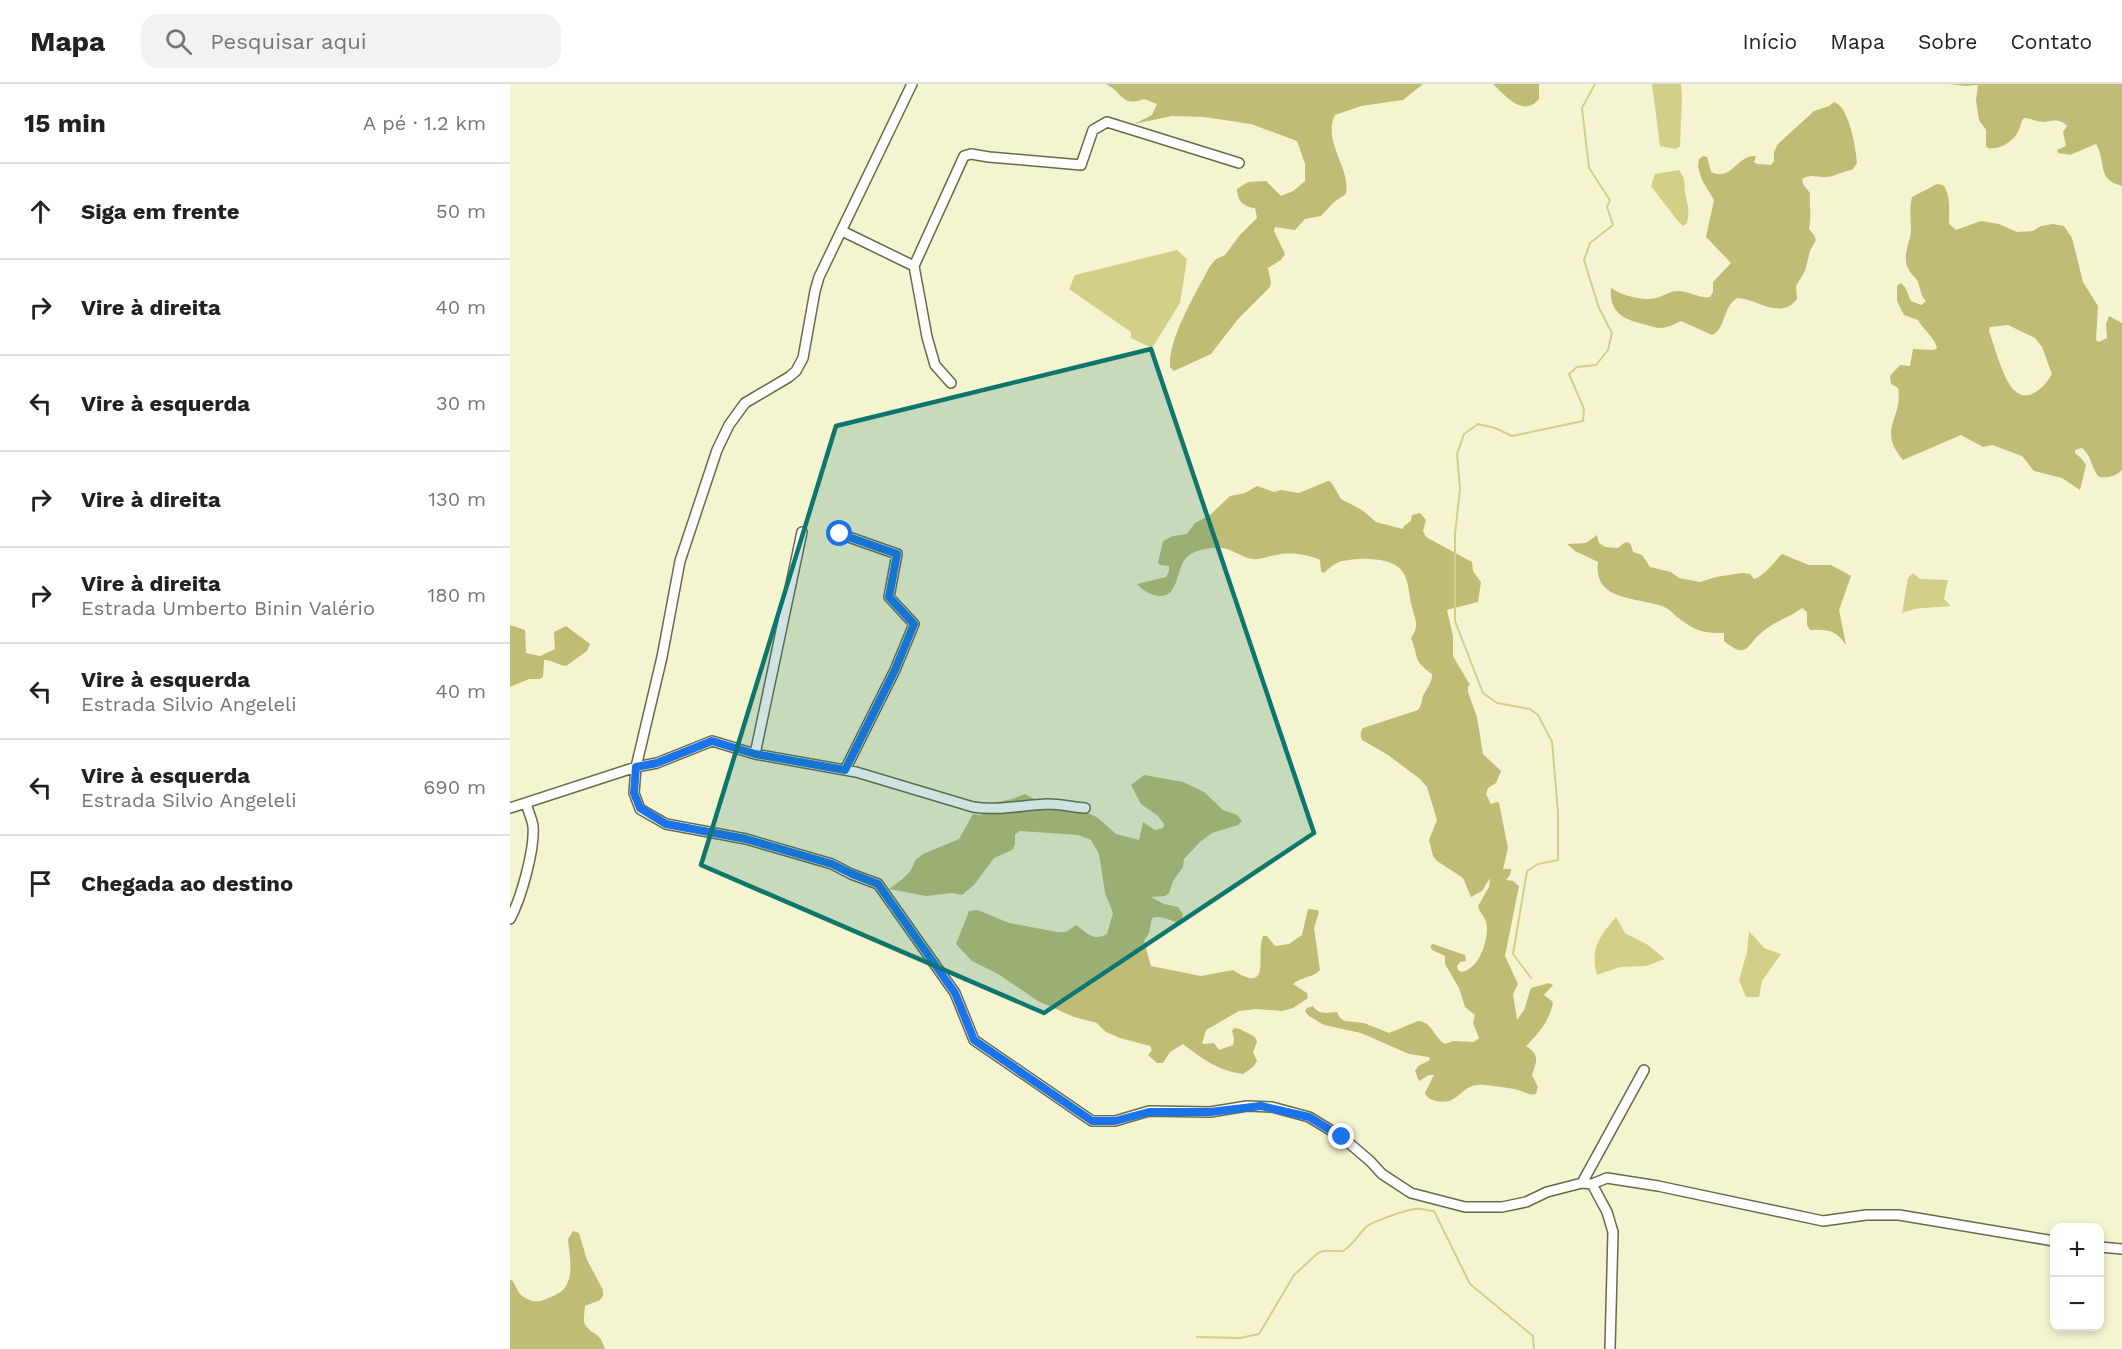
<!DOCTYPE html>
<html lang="pt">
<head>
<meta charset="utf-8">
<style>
	:root { --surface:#fff; --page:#f2f2f2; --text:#202124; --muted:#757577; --line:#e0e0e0 }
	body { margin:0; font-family:"Work Sans",sans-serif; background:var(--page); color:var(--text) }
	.controls { position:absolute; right:18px; bottom:18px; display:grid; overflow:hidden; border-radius:12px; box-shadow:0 3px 9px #0003 }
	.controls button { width:54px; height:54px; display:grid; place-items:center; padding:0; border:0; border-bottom:2px solid var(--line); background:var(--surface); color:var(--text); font:30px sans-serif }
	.stop { position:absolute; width:18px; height:18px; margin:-14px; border:4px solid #1a73e8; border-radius:50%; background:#fff }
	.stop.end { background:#1a73e8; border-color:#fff; box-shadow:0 2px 6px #0008 }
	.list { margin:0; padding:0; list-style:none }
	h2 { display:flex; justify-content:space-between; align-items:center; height:78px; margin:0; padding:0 24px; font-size:26px }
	h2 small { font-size:20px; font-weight:400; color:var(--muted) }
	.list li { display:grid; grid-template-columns:39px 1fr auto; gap:18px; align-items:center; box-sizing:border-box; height:96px; padding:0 24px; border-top:2px solid var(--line) }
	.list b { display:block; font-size:22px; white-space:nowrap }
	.list p { margin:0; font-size:20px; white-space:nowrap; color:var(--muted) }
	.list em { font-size:20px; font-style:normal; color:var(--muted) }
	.icon { flex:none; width:33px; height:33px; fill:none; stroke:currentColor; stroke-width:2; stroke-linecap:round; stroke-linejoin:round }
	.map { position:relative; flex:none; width:1612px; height:1265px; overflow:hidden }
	header { display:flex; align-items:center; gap:36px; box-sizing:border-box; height:84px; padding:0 30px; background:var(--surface); border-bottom:2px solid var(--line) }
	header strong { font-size:28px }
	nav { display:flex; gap:33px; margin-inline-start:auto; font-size:21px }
	.search { width:420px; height:54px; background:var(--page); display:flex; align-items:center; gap:15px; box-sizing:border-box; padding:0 21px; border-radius:18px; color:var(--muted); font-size:22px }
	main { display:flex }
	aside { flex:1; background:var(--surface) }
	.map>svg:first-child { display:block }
</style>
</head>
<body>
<header>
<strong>Mapa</strong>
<div class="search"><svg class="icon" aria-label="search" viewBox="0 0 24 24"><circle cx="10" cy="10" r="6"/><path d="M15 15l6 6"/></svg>Pesquisar aqui</div>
<nav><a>Início</a><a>Mapa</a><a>Sobre</a><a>Contato</a></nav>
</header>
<main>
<aside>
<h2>15 min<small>A pé · 1.2 km</small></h2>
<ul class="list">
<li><svg class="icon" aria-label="ahead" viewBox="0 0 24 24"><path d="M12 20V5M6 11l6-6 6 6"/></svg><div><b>Siga em frente</b></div><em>50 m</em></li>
<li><svg class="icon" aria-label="right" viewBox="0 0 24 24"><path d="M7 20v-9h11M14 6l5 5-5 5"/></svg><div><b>Vire à direita</b></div><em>40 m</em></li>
<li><svg class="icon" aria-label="left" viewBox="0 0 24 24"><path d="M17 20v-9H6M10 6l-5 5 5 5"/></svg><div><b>Vire à esquerda</b></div><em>30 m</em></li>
<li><svg class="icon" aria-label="right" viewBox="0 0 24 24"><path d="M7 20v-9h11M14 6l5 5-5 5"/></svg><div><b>Vire à direita</b></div><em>130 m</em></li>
<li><svg class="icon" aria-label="right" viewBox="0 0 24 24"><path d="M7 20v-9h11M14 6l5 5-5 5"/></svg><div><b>Vire à direita</b><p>Estrada Umberto Binin Valério</p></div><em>180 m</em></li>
<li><svg class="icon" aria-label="left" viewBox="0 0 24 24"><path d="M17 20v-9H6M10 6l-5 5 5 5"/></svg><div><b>Vire à esquerda</b><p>Estrada Silvio Angeleli</p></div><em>40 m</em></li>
<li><svg class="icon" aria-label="left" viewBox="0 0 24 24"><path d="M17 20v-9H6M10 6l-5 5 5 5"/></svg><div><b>Vire à esquerda</b><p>Estrada Silvio Angeleli</p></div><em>690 m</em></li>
<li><svg class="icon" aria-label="arrive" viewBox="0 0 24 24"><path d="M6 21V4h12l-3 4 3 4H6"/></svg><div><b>Chegada ao destino</b></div></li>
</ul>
</aside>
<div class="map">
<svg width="1612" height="1265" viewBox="0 0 1612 1265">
	<rect width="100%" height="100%" fill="#f5f4d0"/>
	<!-- forest -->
	<path fill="#bfbc75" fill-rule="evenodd" d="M 595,0 L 913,0 L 893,16 L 851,22 L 825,31 C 812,58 841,83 836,110 L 824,118 L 811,132 L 795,135 L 785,146 L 765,143 L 764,147 L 775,170 L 771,176 L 758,184 L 761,199 L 760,203 L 728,235 L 701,270 L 664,287 L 660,283 C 658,254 686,209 700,182 L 706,175 L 715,171 L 729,152 L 747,134 L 745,124 C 734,123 727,117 727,105 L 738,98 L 756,97 L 771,112 L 783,107 L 795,97 L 795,80 L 787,57 L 741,40 L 694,33 L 662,32 L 624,40 L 642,31 L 647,20 L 634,15 C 611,24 613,7 595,0 Z
		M 983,0 L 1029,0 L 1029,15 C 1013,34 996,12 983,0 Z
		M 1439,0 L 1612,0 L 1612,102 C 1586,95 1597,79 1586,60 L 1560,71 L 1548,69 L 1547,66 L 1556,62 L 1553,48 L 1557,42 C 1549,34 1543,37 1534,38 C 1527,38 1521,34 1514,34 C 1510,38 1511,43 1508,48 C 1502,58 1490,66 1478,64 L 1476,62 L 1476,46 L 1469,36 L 1466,17 L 1468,1 L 1455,2 Z
		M 1324,18 C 1339,22 1346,64 1347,79 L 1342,86 C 1333,87 1326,92 1317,93 C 1307,94 1302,89 1292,95 L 1293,100 L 1300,109 C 1299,123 1302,131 1299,145 L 1304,151 L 1306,156 L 1300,167 L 1295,187 L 1286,202 L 1287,215 C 1270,237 1246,214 1227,214 C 1212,224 1216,245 1202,251 L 1171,237 C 1165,240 1159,243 1152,244 C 1146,244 1140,242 1133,240 C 1113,235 1099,228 1101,204 C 1112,212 1133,217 1146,214 C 1154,212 1160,207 1168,207 C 1180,207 1189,215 1200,213 L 1203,208 L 1203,198 L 1221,179 L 1196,153 L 1204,116 L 1192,96 L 1188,83 L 1189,75 L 1193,72 L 1197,73 L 1201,88 C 1222,98 1226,71 1246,72 L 1244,78 L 1247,80 L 1261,81 L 1264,77 L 1264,68 L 1268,60 L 1304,27 L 1319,22 Z
		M 1427,100 L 1433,101 C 1441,111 1439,127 1439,140 L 1446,146 L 1471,137 L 1489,140 L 1507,148 L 1523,147 L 1531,142 L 1543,140 L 1554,142 L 1562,154 L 1573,198 L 1588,222 L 1586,256 L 1589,258 L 1597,254 L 1596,240 L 1599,232 L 1612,239 L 1612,386 C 1605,393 1597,394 1589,393 C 1581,384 1582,372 1572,364 L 1565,366 L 1565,369 L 1571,374 L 1576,381 L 1570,406 L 1552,394 L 1524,387 L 1512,372 L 1482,361 L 1473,363 L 1451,351 L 1393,376 C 1366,344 1394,334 1388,304 L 1381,300 L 1380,292 L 1390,281 L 1400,282 L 1403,265 L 1424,266 L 1427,264 C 1425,253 1413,246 1408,236 L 1394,231 L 1387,217 L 1387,202 L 1391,199 L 1395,203 L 1401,217 L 1411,221 L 1416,217 C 1409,209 1411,204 1407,196 C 1404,192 1400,189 1398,184 C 1392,171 1400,159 1401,147 C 1401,135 1399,125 1402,113 ZM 1498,241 L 1525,254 L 1532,263 L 1542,290 C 1536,301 1519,320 1505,307 C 1494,298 1484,261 1479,247 L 1480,243 Z
		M 818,397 L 821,398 L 831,415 L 852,426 L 866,438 L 893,445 L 894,442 L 901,437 L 902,431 L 910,429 L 916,436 L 913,447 L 916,453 L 962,478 L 963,487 L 971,498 L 968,518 L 937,526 L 943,552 L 943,572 L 960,601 L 958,602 L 958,608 L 967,633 L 973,670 L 991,687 L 986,699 L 978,704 L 976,710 L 981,720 L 987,718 L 989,719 L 998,764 L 993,785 L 1001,785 L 1000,791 L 996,796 L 1003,797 L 1009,802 L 995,872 L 1008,900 L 1003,910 L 1007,936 L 1014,926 L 1021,904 L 1039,899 L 1043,901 L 1034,911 L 1043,918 C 1041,934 1028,951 1016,962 C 1030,971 1027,977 1022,991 L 1028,1003 L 1026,1010 C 1018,1012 1012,1006 1004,1005 C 998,1004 971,1000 967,1001 C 955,1002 950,1013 939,1017 C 931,1019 918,1017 915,1009 L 924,991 L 919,991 L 909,997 L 905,987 L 908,982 L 920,976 L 919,973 L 899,970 L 851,949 L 814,941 L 799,932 L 795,927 L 797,924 L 803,922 C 809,931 817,929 827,928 L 830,934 L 835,937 L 854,939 L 879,949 L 908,937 C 923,938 923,953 935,960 L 943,957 L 964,958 L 969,954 L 963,939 L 965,931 L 955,923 L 949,904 L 935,880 L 935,872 L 922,866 L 920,862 L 923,860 L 955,871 L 956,877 L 950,878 L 947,882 L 948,886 L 951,888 C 968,886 977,860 977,844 C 977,834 970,830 968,822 L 979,803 L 980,794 L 972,807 L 961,813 L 953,794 L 927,777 L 923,772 L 919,756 L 927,736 L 917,703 L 910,695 L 878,671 L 852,656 C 850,651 850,648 853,644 L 908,626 C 913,620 911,614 915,608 C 919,601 922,598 922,590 C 902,576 909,573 901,554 C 910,540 905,537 902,523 C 898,510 900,498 892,487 C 882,472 845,473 829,478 C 824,480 818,485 814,489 L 811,487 L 810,476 C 797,470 780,468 766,471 C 759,472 750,476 743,475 C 734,474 726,468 717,465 C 706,462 687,465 678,472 C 667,481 669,506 656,511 C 646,515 633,507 627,500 L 656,493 L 659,487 L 659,482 L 650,481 L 648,479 L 653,457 L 663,452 L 677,450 L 685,439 L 700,431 L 720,412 L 735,409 L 747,402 L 764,408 L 771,406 L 789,409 Z
		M 1087,451 L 1089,459 L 1095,463 L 1108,464 L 1114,459 L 1118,458 L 1121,461 L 1123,468 L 1132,471 L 1140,483 L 1161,488 L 1169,494 L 1190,498 L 1206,493 L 1232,489 L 1240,490 L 1244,495 C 1255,492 1264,478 1272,470 L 1299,481 L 1321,481 L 1341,492 L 1329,526 L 1336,561 C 1326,546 1318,545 1300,546 L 1297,541 L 1297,528 L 1292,524 C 1280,533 1266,537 1255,546 C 1237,558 1239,578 1214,557 L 1214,549 C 1191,549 1186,547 1167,533 C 1163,529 1158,524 1152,522 C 1126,513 1083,517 1088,478 L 1065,467 L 1057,460 L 1076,459 Z
		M 0,541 L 15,546 L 16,569 L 30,572 L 45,565 L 44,548 L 56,542 L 80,560 L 77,567 L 56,582 C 48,581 43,576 34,576 L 33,593 L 30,595 L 19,595 L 0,603 Z
		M 634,691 L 673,698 L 694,708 L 713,726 L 727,731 L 732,737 L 728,741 L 702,749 L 690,758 L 674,775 L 673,783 L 663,797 L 659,809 L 655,812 L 641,813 L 654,820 L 668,823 L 673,830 L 671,839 C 662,838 651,830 642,834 L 639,849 L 634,857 L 641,882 L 691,892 L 723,886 C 763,912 745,870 753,852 L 757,852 L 765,862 L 779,860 L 792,851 L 798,825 L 807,826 L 809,828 L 804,844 L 810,886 C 804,894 792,892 783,900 L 797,909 L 798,914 L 783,924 L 772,927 L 746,925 L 729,927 L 696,946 L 692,960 L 704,959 L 709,966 L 723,961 L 724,955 L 722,947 L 724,944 L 730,945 L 745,953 L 747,958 L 743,968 L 747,977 L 743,983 L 733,990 C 709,987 692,975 673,960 L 660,968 L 653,979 L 647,979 L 638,971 L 642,966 L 640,962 L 610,954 L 596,948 L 587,939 L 564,933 L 528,917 L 488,890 L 462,877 L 446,860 L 459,827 L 468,826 L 499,839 L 547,848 L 556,848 L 566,841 C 576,848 583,858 597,850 L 603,829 L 595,809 L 589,770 L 581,756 L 568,751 L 510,747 L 505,750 L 505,761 L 502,766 L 484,774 L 464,801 L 452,811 L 442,809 L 416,812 L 379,805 C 390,797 402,790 405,776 L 413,770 L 449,755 L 463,730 L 471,731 L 474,723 L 477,720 L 502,715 L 515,710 L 535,721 L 577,728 L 588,734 L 606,750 L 629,756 L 633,738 L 645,746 L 653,744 L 654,740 L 648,732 L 631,720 L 621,701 Z
		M 63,1147 L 69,1149 L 77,1176 L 93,1206 L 93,1212 L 90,1216 L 75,1222 C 75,1227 72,1238 76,1242 C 85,1253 89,1247 95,1265 L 0,1265 L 0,1195 C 7,1200 6,1209 14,1213 C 22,1218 28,1219 36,1215 C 43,1212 52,1209 56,1202 C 64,1189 59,1169 58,1155 Z"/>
	<!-- water -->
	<path fill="#d2cf88" d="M 1142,0 L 1171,0 L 1172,14 L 1170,62 L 1166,65 L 1150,62 Z
		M 1169,86 C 1176,95 1174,99 1175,109 C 1178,124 1180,123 1177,139 L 1173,142 L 1167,136 L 1141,102 L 1145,90 Z
		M 667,166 L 677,175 L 670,219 L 642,264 L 621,254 L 621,248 L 559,205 L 565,191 Z
		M 1403,489 L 1410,495 L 1438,496 L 1434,515 L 1441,522 C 1424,524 1409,522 1392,529 L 1398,494 Z
		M 1106,833 L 1115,849 L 1138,861 L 1155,875 L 1136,882 L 1110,883 L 1087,891 C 1080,864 1089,853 1106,833 Z
		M 1239,847 L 1254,864 L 1271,870 L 1252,897 L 1249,913 L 1236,913 L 1229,896 L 1237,868 Z"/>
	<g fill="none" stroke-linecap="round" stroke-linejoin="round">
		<!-- stream -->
		<path stroke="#d2cf88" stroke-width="2" d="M 1021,894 L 1003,870 L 1017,787 L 1028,780 L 1048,776 L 1048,728 L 1042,658 L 1028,631 L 1020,625 L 987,619 L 973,609 L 945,537 L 945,450 L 950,405 L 947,370 L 954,350 L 968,340 L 985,344 L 1002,352 L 1073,337 L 1074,325 L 1059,290 L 1067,283 L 1086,281 L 1098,266 L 1102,249 L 1089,224 L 1074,176 L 1080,159 L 1103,141 L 1097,123 L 1100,116 L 1079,84 L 1072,24 L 1085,0
			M 687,1253 L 730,1254 L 749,1250 L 784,1191 L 808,1169 L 813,1167 L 833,1167 C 843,1161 848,1151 856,1143 C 863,1137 896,1126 905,1125 C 911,1124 919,1127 924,1127 L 960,1200 L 1023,1252 L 1024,1265"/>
		<defs>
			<path id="minor" d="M 402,0 L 309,193 L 305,207 L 293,274 L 286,287 L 279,293 L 235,319 L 219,341 L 207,366 L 170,477 L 152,573 L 126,683 L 124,709 L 130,725 L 156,740 L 236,755 L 322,780 L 341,790 L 368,800 L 445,909 L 464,956 L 582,1037 L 605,1037 L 639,1027 L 700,1028 L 737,1022 L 762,1023 L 799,1033 L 832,1053 L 860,1077 L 872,1090 L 901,1109 L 955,1123 L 992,1123 L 1016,1118 L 1037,1108 L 1072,1099 L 1082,1100 L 1097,1094 L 1148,1102 L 1313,1137 L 1356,1131 L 1389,1131 L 1544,1157
				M 332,147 L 404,182 L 454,72 L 461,70 L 479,73 L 571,81 L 583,46 L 597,38 L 729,79
				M 404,182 L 417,253 L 425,281 L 441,299
				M 330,450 L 387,470 L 379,513 L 404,540 L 385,586 L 335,686
				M 245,670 L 292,448
				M 0,724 L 126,683 L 147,679 L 202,657 L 245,670 L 346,688 L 463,723 C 489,727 512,721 538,720 C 550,720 563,723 575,724
				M 0,835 C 11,815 25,765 23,742 C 22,735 18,727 16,719
				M 1072,1099 L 1134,986
				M 1082,1100 L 1097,1128 L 1103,1148 L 1100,1265
				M 1590,1163 L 1612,1165"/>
		</defs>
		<!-- minor casing -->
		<use href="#minor" stroke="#6a6949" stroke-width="12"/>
		<!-- minor -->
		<use href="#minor" stroke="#fff" stroke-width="9"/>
	</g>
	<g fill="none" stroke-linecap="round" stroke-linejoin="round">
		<!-- route -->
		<path stroke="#1a73e8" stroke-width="8" d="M 330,450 L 387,470 L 379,513 L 404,540 L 385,586 L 335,686 L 245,670 L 202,657 L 147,679 L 126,683 L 124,709 L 130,724 L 156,740 L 236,755 L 322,780 L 342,790 L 368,800 L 445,909 L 464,956 L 582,1037 L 605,1037 L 639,1028 L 700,1028 L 751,1022 L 799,1033 L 832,1053"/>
	</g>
	<!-- marked area -->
	<path fill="#0f766e" fill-opacity="0.2" stroke="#0f766e" stroke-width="4.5" stroke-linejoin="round" d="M 641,265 L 804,749 L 534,929 L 191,781 L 326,342 Z"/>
</svg>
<div class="controls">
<button>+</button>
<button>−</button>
</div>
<div class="stop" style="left:330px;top:450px"></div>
<div class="stop end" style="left:832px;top:1053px"></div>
</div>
</main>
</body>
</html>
